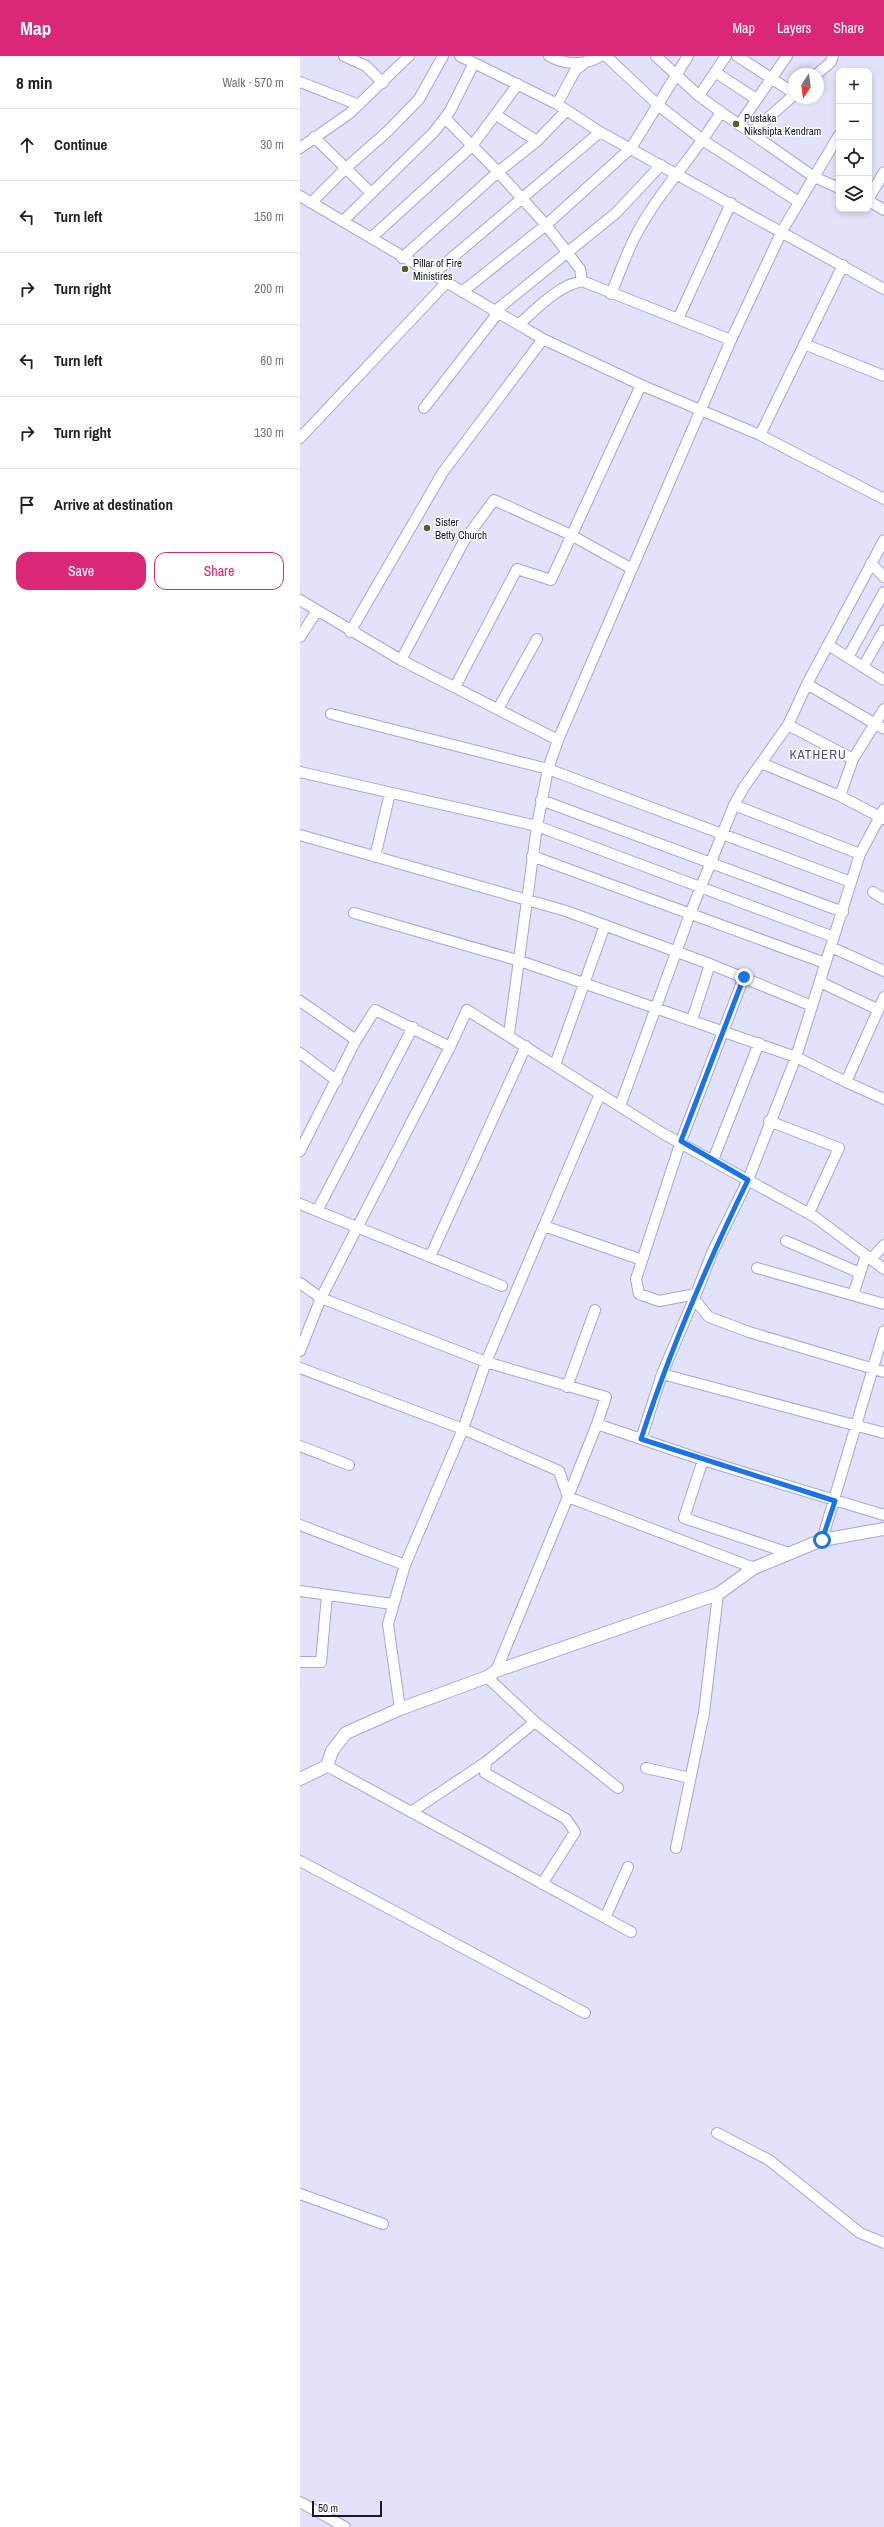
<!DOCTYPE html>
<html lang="en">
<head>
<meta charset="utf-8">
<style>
	:root { --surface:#fff; --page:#f2f2f2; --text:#202124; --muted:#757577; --line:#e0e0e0; --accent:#db2777 }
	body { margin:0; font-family:"Archivo Narrow",sans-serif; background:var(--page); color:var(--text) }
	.controls { position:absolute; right:12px; top:12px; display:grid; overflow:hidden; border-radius:8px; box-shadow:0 2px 6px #0003 }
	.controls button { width:36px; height:36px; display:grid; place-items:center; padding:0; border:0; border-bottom:1px solid var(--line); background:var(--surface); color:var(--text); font:20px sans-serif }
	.compass { position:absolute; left:488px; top:12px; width:36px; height:36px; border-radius:50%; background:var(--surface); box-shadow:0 2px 6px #0003; rotate:193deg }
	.scale { position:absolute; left:12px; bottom:10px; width:70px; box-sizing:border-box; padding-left:4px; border:2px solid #19172c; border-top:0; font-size:11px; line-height:14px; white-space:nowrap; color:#19172c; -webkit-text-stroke:3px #fff; paint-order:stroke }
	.stop { position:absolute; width:12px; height:12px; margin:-9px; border:3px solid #1a73e8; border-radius:50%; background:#fff }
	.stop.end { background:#1a73e8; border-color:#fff; box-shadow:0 1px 4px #0008 }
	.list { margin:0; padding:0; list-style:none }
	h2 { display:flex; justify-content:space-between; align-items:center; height:52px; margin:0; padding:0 16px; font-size:17px }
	h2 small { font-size:13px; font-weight:400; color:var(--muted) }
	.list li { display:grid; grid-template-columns:26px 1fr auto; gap:12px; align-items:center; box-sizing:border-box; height:72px; padding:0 16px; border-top:1px solid var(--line) }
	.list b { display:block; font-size:15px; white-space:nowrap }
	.list em { font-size:13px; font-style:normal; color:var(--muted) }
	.actions { display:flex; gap:8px; padding:12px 16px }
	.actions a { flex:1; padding:9px 0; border:1px solid var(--accent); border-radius:12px; text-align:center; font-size:14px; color:var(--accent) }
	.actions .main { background:var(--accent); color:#fff }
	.icon { flex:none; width:22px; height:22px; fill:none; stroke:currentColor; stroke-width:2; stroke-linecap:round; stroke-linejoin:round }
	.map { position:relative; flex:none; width:584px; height:2471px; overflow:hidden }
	header { display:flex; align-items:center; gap:24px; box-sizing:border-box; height:56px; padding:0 20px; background:var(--accent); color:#fff }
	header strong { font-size:19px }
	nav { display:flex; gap:22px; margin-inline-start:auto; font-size:14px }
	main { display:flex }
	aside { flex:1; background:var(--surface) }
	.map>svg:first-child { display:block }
</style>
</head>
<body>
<header>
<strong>Map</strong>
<nav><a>Map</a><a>Layers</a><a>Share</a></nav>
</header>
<main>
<aside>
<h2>8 min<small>Walk · 570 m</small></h2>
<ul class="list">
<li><svg class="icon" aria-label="ahead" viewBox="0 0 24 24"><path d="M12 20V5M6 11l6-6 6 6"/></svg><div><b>Continue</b></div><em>30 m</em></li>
<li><svg class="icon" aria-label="left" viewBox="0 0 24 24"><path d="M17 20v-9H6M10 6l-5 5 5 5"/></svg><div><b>Turn left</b></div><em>150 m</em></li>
<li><svg class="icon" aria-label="right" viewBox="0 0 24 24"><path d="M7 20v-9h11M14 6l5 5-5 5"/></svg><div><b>Turn right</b></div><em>200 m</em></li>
<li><svg class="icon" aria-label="left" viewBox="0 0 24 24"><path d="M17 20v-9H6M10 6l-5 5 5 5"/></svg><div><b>Turn left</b></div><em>60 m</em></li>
<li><svg class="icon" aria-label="right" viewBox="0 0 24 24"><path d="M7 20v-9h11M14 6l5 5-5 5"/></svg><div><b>Turn right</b></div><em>130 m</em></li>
<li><svg class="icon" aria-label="arrive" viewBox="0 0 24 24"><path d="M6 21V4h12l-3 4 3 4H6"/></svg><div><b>Arrive at destination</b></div></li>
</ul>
<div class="actions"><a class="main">Save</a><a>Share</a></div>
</aside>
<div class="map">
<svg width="584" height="2471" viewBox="0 0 584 2471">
	<rect width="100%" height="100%" fill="#e2e2fa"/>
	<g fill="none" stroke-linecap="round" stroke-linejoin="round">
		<defs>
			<path id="minor" d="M 44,0 L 66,10 L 83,27
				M 160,0 L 257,48 L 300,76 L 584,233
				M 249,0 C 265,9 285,10 301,0
				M 306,0 L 358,49 L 404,85 L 499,146
				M 356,0 L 399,40 L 421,56 L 514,121 L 539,132
				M 437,0 L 494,37
				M 415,16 L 456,43
				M 517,18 L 531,6 L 533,0
				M 0,26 L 59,49
				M 399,40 L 426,0
				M 257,48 L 275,15 L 287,5
				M 196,59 L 237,85
				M 145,62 L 198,116 L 246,169 L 280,213 L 282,225 L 378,263 L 431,147
				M 439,69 L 487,0
				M 451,77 L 494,39
				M 14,81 L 70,136
				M 0,92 L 50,57 L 109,0
				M 0,140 L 243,283 L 341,329 L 460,379 L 584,443
				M 569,142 L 584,116
				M 569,145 L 584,154
				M 11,147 L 46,112 L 88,75 L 119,43 L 143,0
				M 43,165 L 134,76 L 150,55 L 174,7
				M 71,182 L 172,90 L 218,28
				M 102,202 L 198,116 L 237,85 L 266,55
				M 133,218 L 300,76
				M 162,236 L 246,169 L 331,92 L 388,0
				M 311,238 C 319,219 326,198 336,179 C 359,135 395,99 421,56
				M 194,256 L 316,157 L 361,109
				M 378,263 L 431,284
				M 219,268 C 237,253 257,230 282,225
				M 504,288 L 584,320
				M 124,352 L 198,257
				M 460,379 L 543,209
				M 0,382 L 146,227
				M 571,507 L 584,521
				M 0,544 L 101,604 L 258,684 L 431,284 L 482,175 L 539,79
				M 50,576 L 143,416 L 243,283
				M 0,581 L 17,555
				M 528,589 L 584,624
				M 548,601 L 584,536
				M 101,604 L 164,485 L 194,444 L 271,479 L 332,513
				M 563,611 L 584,574
				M 507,628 L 584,673
				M 155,631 L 217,513 L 251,524 L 341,329
				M 198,653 L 237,583
				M 31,658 L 248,713 L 551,826
				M 488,669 L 553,703
				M 461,707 L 540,740 L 584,763
				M 0,716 L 237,770 L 534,881
				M 540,740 L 553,703 L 584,653
				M 241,744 L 543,856
				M 434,749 L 560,798
				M 584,753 L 560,798 L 496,1001 L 448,1124 L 412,1197 L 394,1243 L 409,1261 L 449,1276 L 584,1316
				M 0,779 L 266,855 L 410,908 L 512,950
				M 232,800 L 525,907
				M 75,801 L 90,737
				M 573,836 L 584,843
				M 54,857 L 220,905 L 496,1001 L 546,1026 L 584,941
				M 531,891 L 584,915
				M 520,926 L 577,953
				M 0,945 L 56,984
				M 392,964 L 410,908
				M 209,978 L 237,770 L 248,713 L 258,684
				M 0,997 L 37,1025
				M 255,1009 L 305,869
				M 546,1026 L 584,1043
				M 300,1038 L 186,1306 L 163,1373 L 259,1415 L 268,1441 L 297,1368 L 403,1404 L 584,1459
				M 320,1050 L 390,858 L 434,749 L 444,731 L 488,669 L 507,628 L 584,484
				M 469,1065 L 539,1092 L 509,1157
				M 0,1095 L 56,984 L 75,954 L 150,991
				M 413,1104 L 459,987
				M 0,1148 L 202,1230
				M 17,1155 L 113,971
				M 244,1170 L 342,1204
				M 486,1185 L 560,1217
				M 130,1201 L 226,990
				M 571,1203 L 584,1189
				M 457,1212 L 584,1248
				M 0,1227 L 21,1242 L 186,1306 L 306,1341 L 297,1368
				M 396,1238 L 359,1245 L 339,1238 L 336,1223 L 381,1085 L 444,921
				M 553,1239 L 566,1199
				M 0,1295 L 21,1242 L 150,991 L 167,954 L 362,1077 L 515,1161 L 584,1213
				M 0,1312 L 163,1373 L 105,1509 L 88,1568 L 100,1653
				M 362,1318 L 394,1243
				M 267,1331 L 295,1254
				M 341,1383 L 362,1318 L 584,1377
				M 0,1390 L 49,1409
				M 403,1404 L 384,1462 L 489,1497
				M 0,1469 L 105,1509
				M 522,1484 L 584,1275
				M 0,1535 L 92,1548
				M 0,1606 L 21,1606 L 27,1539
				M 196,1615 L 268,1441 L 454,1512
				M 235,1666 L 318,1732
				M 186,1706 L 185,1717 L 266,1763 L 275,1776 L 242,1828
				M 27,1710 L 331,1876
				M 346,1712 L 390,1722
				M 111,1756 L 186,1706 L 235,1666 L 187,1621
				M 376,1792 L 404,1657 L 418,1538
				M 0,1805 L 285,1957
				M 305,1862 L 328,1811
				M 417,2077 L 469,2104 L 560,2177 L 584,2187
				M 0,2138 L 83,2168
				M 0,2446 L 45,2471"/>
			<path id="major" d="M 0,1723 L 27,1710 L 32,1695 L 46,1677 L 100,1653 L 187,1621 L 196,1615 L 418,1538 L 454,1512 L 522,1484 L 584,1473"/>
		</defs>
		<!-- minor casing -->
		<use href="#minor" stroke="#a7a4dd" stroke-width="12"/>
		<!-- major casing -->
		<use href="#major" stroke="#a7a4dd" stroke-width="14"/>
		<!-- minor -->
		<use href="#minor" stroke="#fff" stroke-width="10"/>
		<!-- major -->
		<use href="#major" stroke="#fff" stroke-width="12"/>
	</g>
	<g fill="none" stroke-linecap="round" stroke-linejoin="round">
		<!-- route -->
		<path stroke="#1a73e8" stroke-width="5" d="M 444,921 L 381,1085 L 448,1124 C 407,1208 370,1294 341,1383 L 535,1445 L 522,1484"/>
	</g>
	<!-- markers -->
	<g fill="#5f5c29" stroke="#fff" stroke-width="1.5">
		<circle cx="436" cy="68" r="4"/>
		<circle cx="105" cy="213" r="4"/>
		<circle cx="127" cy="472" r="4"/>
	</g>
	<g text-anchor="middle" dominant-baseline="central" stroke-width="3" stroke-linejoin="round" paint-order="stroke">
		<!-- poi labels -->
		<g font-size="11" fill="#19172c" stroke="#fff" text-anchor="start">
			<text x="444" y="62">Pustaka<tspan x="444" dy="13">Nikshipta Kendram</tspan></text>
			<text x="113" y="207">Pillar of Fire<tspan x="113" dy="13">Ministires</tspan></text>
			<text x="135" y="466">Sister<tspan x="135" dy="13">Betty Church</tspan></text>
		</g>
		<!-- quarter labels -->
		<g font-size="13" letter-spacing="1" fill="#4d497b" stroke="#fff">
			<text x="518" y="698">KATHERU</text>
		</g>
	</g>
</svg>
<div class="controls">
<button>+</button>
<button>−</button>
<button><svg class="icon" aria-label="locate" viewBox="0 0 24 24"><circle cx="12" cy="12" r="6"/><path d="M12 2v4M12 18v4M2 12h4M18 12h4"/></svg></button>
<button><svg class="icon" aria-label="layers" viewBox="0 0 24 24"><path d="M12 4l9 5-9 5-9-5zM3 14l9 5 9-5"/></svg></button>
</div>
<svg class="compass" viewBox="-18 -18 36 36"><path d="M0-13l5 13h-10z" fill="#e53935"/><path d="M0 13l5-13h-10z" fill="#757577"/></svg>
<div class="scale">50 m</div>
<div class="stop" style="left:522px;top:1484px"></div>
<div class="stop end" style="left:444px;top:921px"></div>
</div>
</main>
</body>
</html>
